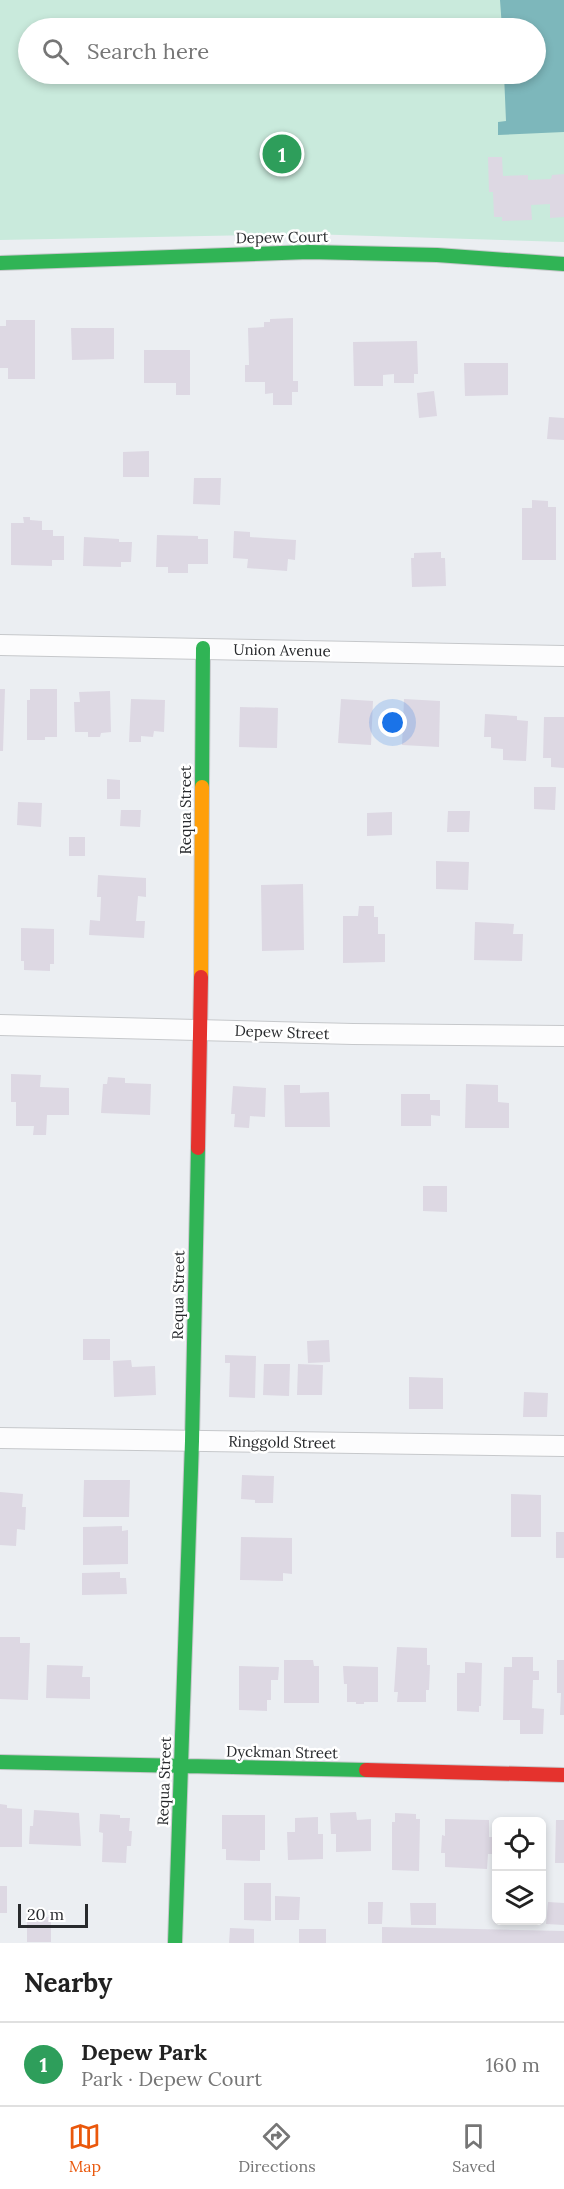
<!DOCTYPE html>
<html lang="en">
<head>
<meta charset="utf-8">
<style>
	:root { --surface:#fff; --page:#f2f2f2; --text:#222; --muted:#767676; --line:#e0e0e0; --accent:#ea580c }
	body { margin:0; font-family:Lora,serif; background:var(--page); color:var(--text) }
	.controls { position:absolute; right:18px; bottom:18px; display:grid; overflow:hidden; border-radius:9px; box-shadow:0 3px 9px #0003 }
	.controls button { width:54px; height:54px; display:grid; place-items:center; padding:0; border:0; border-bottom:2px solid var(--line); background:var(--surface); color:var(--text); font:30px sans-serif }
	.scale { position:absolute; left:18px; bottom:15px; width:70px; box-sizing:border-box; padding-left:6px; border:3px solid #282a2d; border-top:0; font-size:16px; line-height:21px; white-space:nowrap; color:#282a2d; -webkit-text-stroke:4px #fff; paint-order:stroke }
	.you { position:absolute; left:393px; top:723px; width:21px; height:21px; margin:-15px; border:4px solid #fff; border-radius:50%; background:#1a73e8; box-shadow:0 0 0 9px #1a73e833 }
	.badge { display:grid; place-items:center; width:39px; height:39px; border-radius:50%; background:var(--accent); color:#fff; font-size:20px; font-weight:700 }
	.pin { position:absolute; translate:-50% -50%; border:3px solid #fff; box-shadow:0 2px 6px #0006 }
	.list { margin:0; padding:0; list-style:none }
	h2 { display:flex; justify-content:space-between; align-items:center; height:78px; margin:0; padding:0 24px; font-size:26px }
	h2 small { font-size:20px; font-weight:400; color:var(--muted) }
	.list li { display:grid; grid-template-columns:39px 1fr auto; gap:18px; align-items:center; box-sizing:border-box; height:84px; padding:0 24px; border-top:2px solid var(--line) }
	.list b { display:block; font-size:22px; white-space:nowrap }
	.list p { margin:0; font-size:20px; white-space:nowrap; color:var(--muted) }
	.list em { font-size:20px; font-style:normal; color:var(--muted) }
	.icon { flex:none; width:33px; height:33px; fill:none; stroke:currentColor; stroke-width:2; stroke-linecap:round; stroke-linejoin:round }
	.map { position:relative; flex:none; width:564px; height:1943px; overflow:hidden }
	.search { position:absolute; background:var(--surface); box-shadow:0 3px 9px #0003; left:18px; right:18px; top:18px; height:66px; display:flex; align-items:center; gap:15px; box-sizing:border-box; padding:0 21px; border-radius:33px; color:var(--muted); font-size:22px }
	.sheet { height:162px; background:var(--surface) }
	nav { display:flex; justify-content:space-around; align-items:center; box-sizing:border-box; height:84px; border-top:2px solid var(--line); background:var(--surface); font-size:16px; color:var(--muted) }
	nav a { display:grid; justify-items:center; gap:3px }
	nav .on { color:var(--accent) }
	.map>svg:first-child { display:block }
</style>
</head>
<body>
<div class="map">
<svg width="564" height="1943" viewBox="0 0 564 1943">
	<rect width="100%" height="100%" fill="#ebeef2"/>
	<!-- green -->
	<path fill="#c9eadc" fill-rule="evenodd" d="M 0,0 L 564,0 L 564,242 L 308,234 L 0,240 ZM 28,28 L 536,28 L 536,74 L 28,74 Z"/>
	<!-- water -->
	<path fill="#7db7bb" d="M 500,0 L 564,0 L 564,132 L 498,135 L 498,122 L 506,121 L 504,74 L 536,74 L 536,28 L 502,28 Z"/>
	<!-- building -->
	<path fill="#ddd8e3" d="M 488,157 L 502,157 L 503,176 L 528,175 L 528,180 L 551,179 L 552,175 L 564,174 L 564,217 L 550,218 L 550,204 L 531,205 L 532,220 L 502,221 L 502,217 L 494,217 L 493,192 L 489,192 Z
		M 293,318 L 293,381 L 298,381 L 298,392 L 292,392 L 292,405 L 273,405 L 273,393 L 265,394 L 265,382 L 245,382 L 245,365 L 249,365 L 248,328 L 264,327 L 264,322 L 270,322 L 270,319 Z
		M 6,320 L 35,320 L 35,379 L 8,379 L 8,368 L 0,368 L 0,326 L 6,326 Z
		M 71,328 L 114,328 L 114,359 L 72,360 Z
		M 417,341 L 418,374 L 414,374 L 414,383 L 394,383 L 394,374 L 383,375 L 383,386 L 354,386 L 353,342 Z
		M 144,350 L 190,350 L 190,395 L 176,395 L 176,383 L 144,383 Z
		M 464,363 L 508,363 L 508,395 L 465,396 Z
		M 434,391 L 437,416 L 419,418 L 417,393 Z
		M 549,417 L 564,418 L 564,440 L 547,439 Z
		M 149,451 L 149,477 L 123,477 L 123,452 Z
		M 194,478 L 221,478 L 220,505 L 193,504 Z
		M 532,500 L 548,501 L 548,507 L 556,507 L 556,560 L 522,560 L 522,508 L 532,508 Z
		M 23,517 L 30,517 L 30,520 L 42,521 L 42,530 L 53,530 L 53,536 L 64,536 L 64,560 L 52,560 L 52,566 L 11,565 L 11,523 L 24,523 Z
		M 234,531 L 250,532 L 250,537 L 296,540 L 295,560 L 288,559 L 287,571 L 247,568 L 248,559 L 233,558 Z
		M 157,535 L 198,536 L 198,539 L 208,539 L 208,564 L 188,564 L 188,573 L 168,573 L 168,567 L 156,567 Z
		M 84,537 L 119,539 L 119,542 L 132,542 L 131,562 L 121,562 L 121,567 L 83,566 Z
		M 441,552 L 441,558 L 445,558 L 446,586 L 412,587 L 411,558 L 414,558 L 414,553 Z
		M 0,689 L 5,689 L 3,751 L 0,751 Z
		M 30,689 L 57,689 L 57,737 L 45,737 L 45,740 L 27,740 L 27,700 L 30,700 Z
		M 110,691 L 111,732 L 101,733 L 100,737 L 88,737 L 88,732 L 75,732 L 74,702 L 80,702 L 79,692 Z
		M 131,699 L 165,700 L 164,732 L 154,731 L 153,737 L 141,736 L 141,742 L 129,742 Z
		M 341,699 L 373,701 L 371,745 L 338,743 Z
		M 404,699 L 440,701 L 439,747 L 402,745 Z
		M 240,707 L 278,708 L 277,748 L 239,747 Z
		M 485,714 L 517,716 L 517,720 L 528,721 L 526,761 L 503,760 L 503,749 L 491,748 L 491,737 L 484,737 Z
		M 544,717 L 564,717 L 564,768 L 551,767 L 551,758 L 543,758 Z
		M 107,779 L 120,780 L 120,799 L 107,799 Z
		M 534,787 L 556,787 L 555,810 L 534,809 Z
		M 18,802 L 42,803 L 41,827 L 17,825 Z
		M 121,810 L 141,810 L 140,827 L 120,826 Z
		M 448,811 L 470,811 L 469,832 L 447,832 Z
		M 392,812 L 392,835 L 367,836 L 367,813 Z
		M 69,837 L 85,837 L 85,856 L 69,856 Z
		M 436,861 L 469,862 L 468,890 L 436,889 Z
		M 98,875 L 146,878 L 146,897 L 138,896 L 136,921 L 145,921 L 144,938 L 89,935 L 90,920 L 100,921 L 101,897 L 97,897 Z
		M 303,884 L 304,950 L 262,951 L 261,885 Z
		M 359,906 L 374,906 L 374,917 L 378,917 L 378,934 L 385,934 L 385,962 L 343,963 L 343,916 L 358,916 Z
		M 475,922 L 514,924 L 513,934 L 523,934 L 522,961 L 474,960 Z
		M 21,928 L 54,929 L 54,964 L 50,964 L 50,971 L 24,970 L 24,961 L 21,961 Z
		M 11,1074 L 41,1075 L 40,1087 L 69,1088 L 69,1115 L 47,1115 L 46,1135 L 33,1135 L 34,1126 L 16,1126 L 16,1102 L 11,1102 Z
		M 108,1077 L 125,1078 L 125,1083 L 151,1084 L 150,1115 L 101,1113 L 103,1084 L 107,1084 Z
		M 466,1084 L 498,1085 L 498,1102 L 509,1103 L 509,1128 L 465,1128 Z
		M 284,1085 L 300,1085 L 300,1093 L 329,1092 L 330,1127 L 285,1127 Z
		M 233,1086 L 266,1088 L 265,1117 L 250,1116 L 249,1128 L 234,1127 L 235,1114 L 231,1114 Z
		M 401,1094 L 430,1094 L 430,1100 L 440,1100 L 440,1116 L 431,1115 L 431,1126 L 401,1126 Z
		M 423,1186 L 447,1186 L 447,1212 L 423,1211 Z
		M 83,1339 L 110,1339 L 110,1360 L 83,1360 Z
		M 329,1340 L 330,1362 L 308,1363 L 307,1341 Z
		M 225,1355 L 256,1356 L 255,1398 L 229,1397 L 230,1363 L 225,1363 Z
		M 131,1360 L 132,1367 L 155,1366 L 156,1395 L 114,1397 L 113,1361 Z
		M 264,1364 L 290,1364 L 289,1396 L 263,1395 Z
		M 298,1364 L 323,1365 L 322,1395 L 297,1395 Z
		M 409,1377 L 443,1378 L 443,1409 L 409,1409 Z
		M 524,1392 L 548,1393 L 547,1417 L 523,1417 Z
		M 242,1475 L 274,1476 L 273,1503 L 255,1503 L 255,1500 L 241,1499 Z
		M 84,1480 L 130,1480 L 129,1517 L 83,1517 Z
		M 0,1492 L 23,1494 L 22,1507 L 26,1507 L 25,1530 L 17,1529 L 16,1546 L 0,1545 Z
		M 511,1494 L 541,1495 L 541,1537 L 511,1537 Z
		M 122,1526 L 122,1531 L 128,1530 L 128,1564 L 83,1565 L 83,1527 Z
		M 556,1532 L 564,1532 L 564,1558 L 556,1558 Z
		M 241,1537 L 292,1538 L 292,1574 L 283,1573 L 283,1581 L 240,1580 Z
		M 120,1572 L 120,1578 L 126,1578 L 127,1594 L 82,1595 L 82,1573 Z
		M 0,1637 L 20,1637 L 20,1643 L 30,1643 L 28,1700 L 0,1699 Z
		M 397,1647 L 427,1648 L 427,1665 L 430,1665 L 429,1690 L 426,1690 L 426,1702 L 397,1702 L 398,1692 L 394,1692 Z
		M 512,1657 L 533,1657 L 533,1671 L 539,1671 L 539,1680 L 533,1680 L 532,1708 L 544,1709 L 543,1734 L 520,1734 L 520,1720 L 503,1720 L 504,1667 L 512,1667 Z
		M 284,1660 L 313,1660 L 314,1666 L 319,1666 L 319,1703 L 284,1703 Z
		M 557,1660 L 564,1660 L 564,1715 L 560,1715 L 561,1693 L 557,1693 Z
		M 465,1662 L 482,1663 L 481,1706 L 479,1706 L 479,1712 L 457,1711 L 457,1673 L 465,1673 Z
		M 47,1665 L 83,1666 L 82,1677 L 90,1677 L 90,1699 L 46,1698 Z
		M 239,1666 L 279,1667 L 278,1680 L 271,1680 L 271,1700 L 267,1700 L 267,1711 L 239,1710 Z
		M 343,1666 L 378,1667 L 378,1702 L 364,1702 L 364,1704 L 356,1704 L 356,1702 L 347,1702 L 347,1684 L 344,1684 Z
		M 0,1804 L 7,1805 L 7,1808 L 22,1809 L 22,1847 L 0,1847 Z
		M 34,1810 L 79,1813 L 81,1846 L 29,1844 L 30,1826 L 33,1826 Z
		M 356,1812 L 357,1820 L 371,1819 L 371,1851 L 336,1852 L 336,1834 L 331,1834 L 330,1813 Z
		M 395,1813 L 416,1814 L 416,1819 L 420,1819 L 419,1871 L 392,1870 L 392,1822 L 395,1822 Z
		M 100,1814 L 120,1815 L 120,1818 L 130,1818 L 129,1831 L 132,1831 L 131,1846 L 127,1846 L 126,1863 L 102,1862 L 103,1833 L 99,1832 Z
		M 222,1815 L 265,1815 L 265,1850 L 260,1850 L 260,1861 L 226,1860 L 226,1849 L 222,1849 Z
		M 318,1817 L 318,1834 L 323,1834 L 323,1859 L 288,1860 L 287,1832 L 295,1832 L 295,1818 Z
		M 445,1819 L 489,1820 L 489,1837 L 492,1837 L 492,1854 L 488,1854 L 487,1869 L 445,1867 L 445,1853 L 441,1853 L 442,1835 L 445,1836 Z
		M 556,1820 L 564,1820 L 564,1863 L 555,1863 Z
		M 244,1883 L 271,1883 L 271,1921 L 244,1920 Z
		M 0,1886 L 7,1886 L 7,1913 L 0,1913 Z
		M 275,1896 L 300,1897 L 299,1920 L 275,1920 Z
		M 368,1902 L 383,1902 L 382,1924 L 368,1924 Z
		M 548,1902 L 564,1903 L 564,1925 L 546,1924 Z
		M 410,1903 L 436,1903 L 436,1925 L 411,1925 Z
		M 51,1917 L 51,1942 L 27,1942 L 27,1918 Z
		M 494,1920 L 521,1920 L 521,1925 L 494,1923 Z
		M 382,1927 L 564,1931 L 564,1943 L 382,1943 Z
		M 230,1928 L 254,1929 L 254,1943 L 229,1943 Z
		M 299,1929 L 326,1929 L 326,1943 L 299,1943 Z"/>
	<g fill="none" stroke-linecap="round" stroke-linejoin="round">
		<defs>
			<path id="street" d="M 0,645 L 564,656
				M 0,1025 L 353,1034 L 564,1036
				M 0,1438 L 564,1446"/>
			<path id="fast" d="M 0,263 L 309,252 L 437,255 L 564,264
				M 202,787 L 203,648
				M 0,1762 L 366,1770
				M 175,1943 L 192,1441 L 198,1148"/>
			<path id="slow" d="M 201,977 L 202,787"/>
			<path id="jam" d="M 198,1148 L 201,977
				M 366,1770 L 564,1775"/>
		</defs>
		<!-- street casing -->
		<use href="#street" stroke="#c6c8cb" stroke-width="22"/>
		<!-- fast casing -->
		<use href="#fast" stroke="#c6c8cb" stroke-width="16"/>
		<!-- slow casing -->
		<use href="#slow" stroke="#c6c8cb" stroke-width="16"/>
		<!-- jam casing -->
		<use href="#jam" stroke="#c6c8cb" stroke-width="16"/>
		<!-- street -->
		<use href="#street" stroke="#fcfcfd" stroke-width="20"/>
		<!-- fast -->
		<use href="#fast" stroke="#30b455" stroke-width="14"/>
		<!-- slow -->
		<use href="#slow" stroke="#ff9f0a" stroke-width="14"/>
		<!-- jam -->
		<use href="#jam" stroke="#e5322d" stroke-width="14"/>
	</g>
	<g text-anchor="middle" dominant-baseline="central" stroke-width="5" stroke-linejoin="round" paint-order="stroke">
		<!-- street labels -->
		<g font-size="15" fill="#282a2d" stroke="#fff">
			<text transform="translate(282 237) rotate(-1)">Depew Court</text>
			<text transform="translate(282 650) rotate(1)">Union Avenue</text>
			<text transform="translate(185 810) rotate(-90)">Requa Street</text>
			<text transform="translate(282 1032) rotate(2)">Depew Street</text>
			<text transform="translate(178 1295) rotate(-89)">Requa Street</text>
			<text transform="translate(282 1442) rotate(1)">Ringgold Street</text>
			<text transform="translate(282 1752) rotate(1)">Dyckman Street</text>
			<text transform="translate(164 1781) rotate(-88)">Requa Street</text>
		</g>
	</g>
</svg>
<div class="controls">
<button><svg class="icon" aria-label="locate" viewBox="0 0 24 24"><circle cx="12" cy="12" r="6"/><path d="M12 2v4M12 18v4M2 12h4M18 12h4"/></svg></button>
<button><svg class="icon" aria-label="layers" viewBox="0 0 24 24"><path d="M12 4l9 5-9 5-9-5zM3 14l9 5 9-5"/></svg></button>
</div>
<div class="scale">20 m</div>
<div class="you"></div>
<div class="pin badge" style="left:282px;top:154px;background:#2e9e5b">1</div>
<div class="search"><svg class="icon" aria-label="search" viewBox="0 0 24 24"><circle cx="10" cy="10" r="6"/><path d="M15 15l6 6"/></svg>Search here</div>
</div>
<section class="sheet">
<h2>Nearby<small></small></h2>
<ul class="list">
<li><span class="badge" style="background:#2e9e5b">1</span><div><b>Depew Park</b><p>Park · Depew Court</p></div><em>160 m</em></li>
</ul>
</section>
<nav>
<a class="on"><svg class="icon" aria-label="map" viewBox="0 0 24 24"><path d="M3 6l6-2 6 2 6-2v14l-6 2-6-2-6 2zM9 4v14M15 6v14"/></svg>Map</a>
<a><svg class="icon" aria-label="directions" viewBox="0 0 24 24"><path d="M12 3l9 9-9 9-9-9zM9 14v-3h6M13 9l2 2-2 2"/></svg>Directions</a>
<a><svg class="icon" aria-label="saved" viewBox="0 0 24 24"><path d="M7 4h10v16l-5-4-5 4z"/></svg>Saved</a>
</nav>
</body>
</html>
